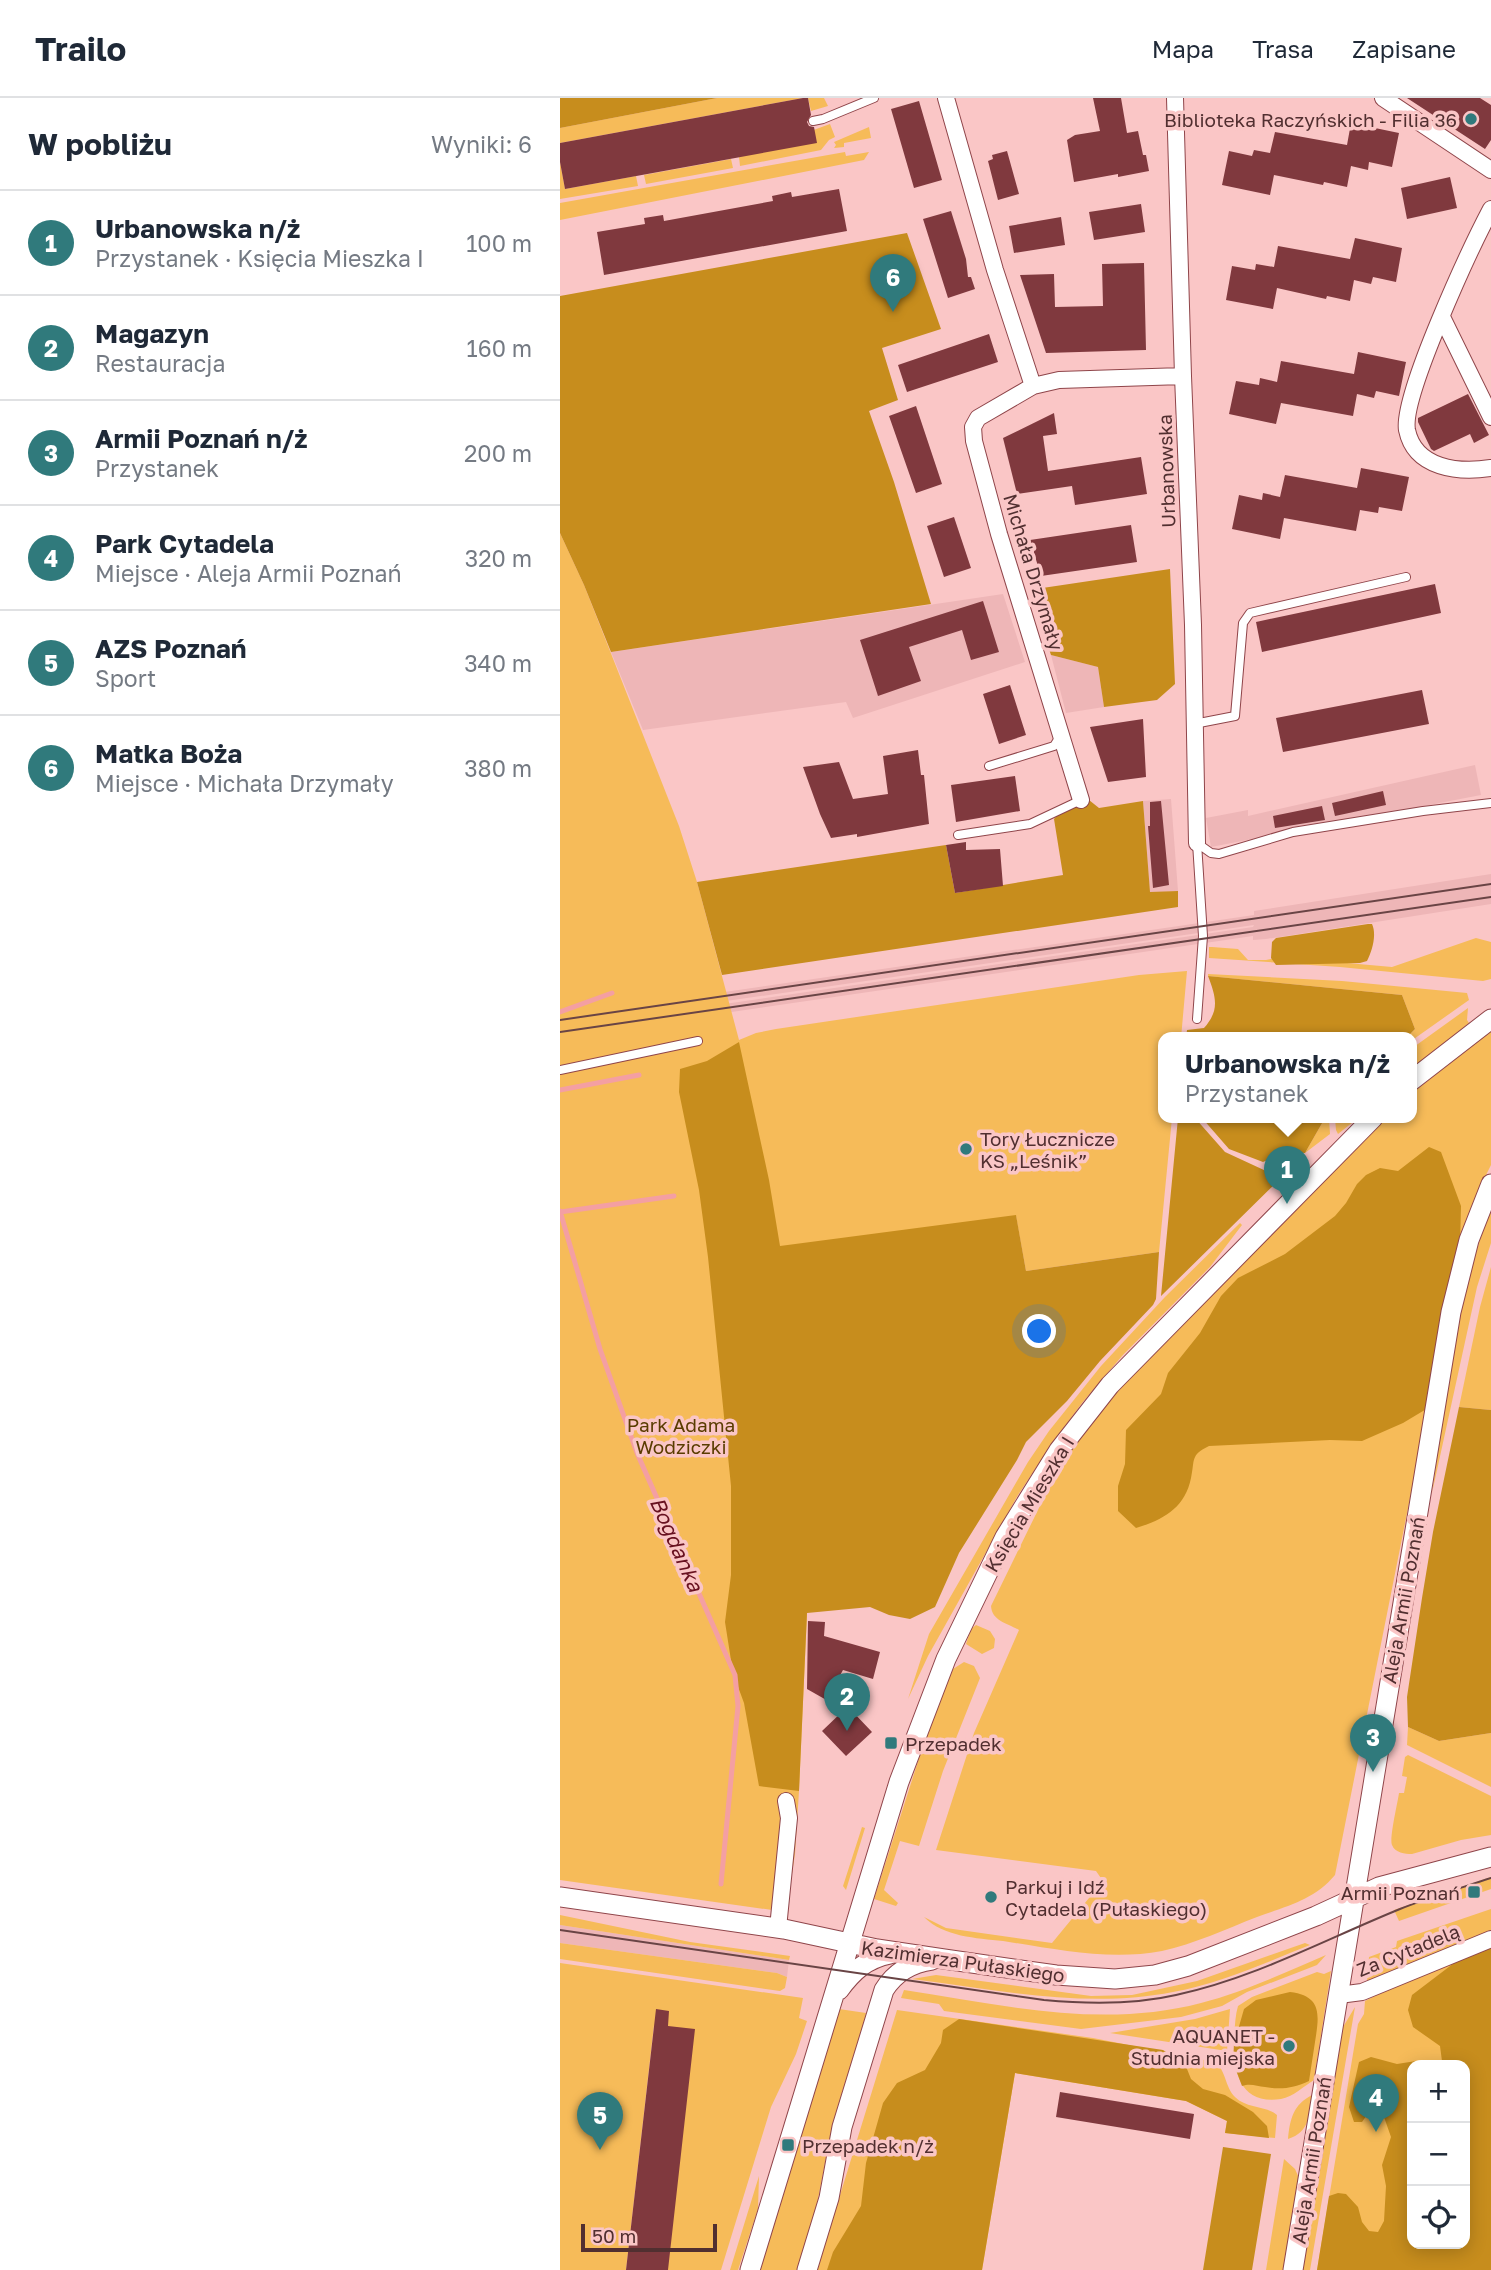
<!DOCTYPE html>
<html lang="pl">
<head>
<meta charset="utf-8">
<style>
	:root { --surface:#fff; --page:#f2f2f3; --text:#1f2937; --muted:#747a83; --line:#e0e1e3; --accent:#307a7c }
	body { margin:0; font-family:"Golos Text",sans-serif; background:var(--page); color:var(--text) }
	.controls { position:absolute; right:21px; bottom:21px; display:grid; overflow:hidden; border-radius:14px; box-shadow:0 4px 18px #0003 }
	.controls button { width:63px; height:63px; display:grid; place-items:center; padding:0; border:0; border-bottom:2px solid var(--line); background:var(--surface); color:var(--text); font:35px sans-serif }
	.scale { position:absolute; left:21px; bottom:18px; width:136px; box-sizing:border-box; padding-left:7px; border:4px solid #512f30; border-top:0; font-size:19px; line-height:24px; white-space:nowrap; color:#512f30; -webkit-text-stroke:5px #fac6c6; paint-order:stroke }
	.you { position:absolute; left:480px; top:1234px; width:24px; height:24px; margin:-18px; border:5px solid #fff; border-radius:50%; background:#1a73e8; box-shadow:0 0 0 10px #1a73e833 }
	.badge { display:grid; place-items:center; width:46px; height:46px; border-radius:50%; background:var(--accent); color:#fff; font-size:23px; font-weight:700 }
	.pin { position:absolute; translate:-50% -58px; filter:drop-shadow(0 2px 4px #0008) }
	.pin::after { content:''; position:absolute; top:37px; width:24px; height:21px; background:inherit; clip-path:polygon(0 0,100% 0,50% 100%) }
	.popup { position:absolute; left:598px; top:934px; width:259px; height:91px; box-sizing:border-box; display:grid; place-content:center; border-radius:14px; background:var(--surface); filter:drop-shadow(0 2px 5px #0005); font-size:23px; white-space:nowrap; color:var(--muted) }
	.popup b { font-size:26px; color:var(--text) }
	.popup::after { content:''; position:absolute; left:50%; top:100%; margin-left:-14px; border:14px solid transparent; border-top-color:var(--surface) }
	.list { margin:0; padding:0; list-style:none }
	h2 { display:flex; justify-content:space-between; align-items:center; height:91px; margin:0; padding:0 28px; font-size:30px }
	h2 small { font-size:23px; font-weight:400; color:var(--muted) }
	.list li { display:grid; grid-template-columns:46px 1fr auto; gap:21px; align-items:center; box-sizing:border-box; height:105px; padding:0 28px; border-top:2px solid var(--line) }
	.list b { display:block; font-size:26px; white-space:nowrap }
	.list p { margin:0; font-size:23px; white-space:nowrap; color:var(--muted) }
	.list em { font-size:23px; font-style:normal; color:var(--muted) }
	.icon { flex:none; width:38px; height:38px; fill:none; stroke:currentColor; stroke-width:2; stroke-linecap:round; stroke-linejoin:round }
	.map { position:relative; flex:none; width:931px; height:2172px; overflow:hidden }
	header { display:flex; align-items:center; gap:42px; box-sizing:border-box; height:98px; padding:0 35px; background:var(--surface); border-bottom:2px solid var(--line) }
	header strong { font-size:33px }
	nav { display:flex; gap:38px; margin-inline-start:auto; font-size:24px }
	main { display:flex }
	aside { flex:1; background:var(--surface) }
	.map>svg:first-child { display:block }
</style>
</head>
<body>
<header>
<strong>Trailo</strong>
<nav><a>Mapa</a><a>Trasa</a><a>Zapisane</a></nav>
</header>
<main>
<aside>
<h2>W pobliżu<small>Wyniki: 6</small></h2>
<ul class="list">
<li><span class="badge">1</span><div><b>Urbanowska n/ż</b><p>Przystanek · Księcia Mieszka I</p></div><em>100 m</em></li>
<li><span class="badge">2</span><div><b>Magazyn</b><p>Restauracja</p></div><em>160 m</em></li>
<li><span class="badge">3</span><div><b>Armii Poznań n/ż</b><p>Przystanek</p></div><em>200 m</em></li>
<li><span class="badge">4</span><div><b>Park Cytadela</b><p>Miejsce · Aleja Armii Poznań</p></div><em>320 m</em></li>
<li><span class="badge">5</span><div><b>AZS Poznań</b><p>Sport</p></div><em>340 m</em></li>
<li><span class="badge">6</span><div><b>Matka Boża</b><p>Miejsce · Michała Drzymały</p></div><em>380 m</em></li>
</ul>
</aside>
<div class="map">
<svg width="931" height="2172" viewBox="0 0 931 2172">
	<rect width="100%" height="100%" fill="#fac6c6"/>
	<!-- built -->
	<path fill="#eeb6b7" d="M 443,496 L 465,564 L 293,620 L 286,604 L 83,632 L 51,554 Z
		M 491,557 L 538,569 L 544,609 L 506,615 Z
		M 915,667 L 921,697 L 651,749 L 646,720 L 688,712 L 688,718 Z
		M 611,701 L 618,793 L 590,795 L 583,703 Z
		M 931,776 L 931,806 L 706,841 L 693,842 L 693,838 L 0,939 L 0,930 L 693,829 L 694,827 L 0,927 L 0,918 L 694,817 L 694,813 Z
		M 0,1827 L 229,1862 L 227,1879 L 217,1875 L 0,1845 Z"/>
	<!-- green -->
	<path fill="#f6bb59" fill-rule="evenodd" d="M 157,0 L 243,0 L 0,45 L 0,30 Z
		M 248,0 L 264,0 L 268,8 L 251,13 Z
		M 270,26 L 275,39 L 269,42 L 261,52 L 180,68 L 179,59 Z
		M 309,29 L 311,40 L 284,45 L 284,49 L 274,50 L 276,47 L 274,44 Z
		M 285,54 L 286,58 L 309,54 L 304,62 L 0,122 L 0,105 Z
		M 171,61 L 173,70 L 86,86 L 84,77 Z
		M 0,64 L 5,91 L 76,78 L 78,88 L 0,101 Z
		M 0,435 L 24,487 L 119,728 L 137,784 L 179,942 L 196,935 L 216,931 L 579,877 L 627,873 L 621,940 L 603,940 L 603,1020 L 612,1020 L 599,1154 L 466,1173 L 456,1118 L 247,1515 L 239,1693 L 235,1756 L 226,1814 L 0,1782 Z
		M 916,840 L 931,844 L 931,881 L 923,883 L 780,869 L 649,860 L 649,849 L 652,849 L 678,851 L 688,862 L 706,862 L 720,859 L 832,869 Z
		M 648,876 L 782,883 L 907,895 L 909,902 L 851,943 L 851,940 L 846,940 L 855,931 L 842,897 L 648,878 Z
		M 908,910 L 907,922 L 909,925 L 851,971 L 851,951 Z
		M 931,933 L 931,1067 L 917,1095 L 900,1149 L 775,1777 C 754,1802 727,1808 697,1819 C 666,1831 634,1846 602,1853 C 549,1863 495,1851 443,1843 C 416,1840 384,1839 364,1819 L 386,1830 L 492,1845 L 543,1783 L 536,1773 L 376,1752 L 414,1635 L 459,1532 C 447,1525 432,1523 431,1508 L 497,1373 L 540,1313 L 562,1287 L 637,1210 L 826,1020 L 851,1020 L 851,996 Z
		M 765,1020 L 769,1020 L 770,1036 L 745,1055 Z
		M 775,1020 L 798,1020 L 778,1036 L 776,1032 Z
		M 931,1111 L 931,1145 L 917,1189 L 872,1395 C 886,1301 896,1200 931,1111 Z
		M 680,1125 L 682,1127 L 650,1169 L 562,1258 L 522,1305 L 491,1347 L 458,1397 L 368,1558 L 348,1601 L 369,1536 L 468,1364 L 489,1333 L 541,1268 L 605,1199 Z
		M 931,1169 L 931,1312 L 899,1309 L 920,1209 Z
		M 416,1527 L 430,1533 L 435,1541 L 434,1550 L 422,1556 L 406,1546 L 411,1531 Z
		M 404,1564 L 414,1568 L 420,1580 L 383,1673 L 359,1748 L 340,1743 L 324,1792 L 338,1805 L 336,1808 L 314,1801 L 368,1632 L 393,1571 Z
		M 848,1629 L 879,1643 L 931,1635 L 931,1689 L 847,1647 Z
		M 848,1657 L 931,1698 L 931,1737 L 901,1742 L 852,1756 C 845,1756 835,1755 832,1747 C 829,1741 838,1703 839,1695 L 844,1695 L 847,1679 L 842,1678 L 845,1659 Z
		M 302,1729 L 305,1730 L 286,1792 L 283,1788 Z
		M 931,1779 L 931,1791 L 839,1823 L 834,1812 Z
		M 931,1811 L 931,2172 L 757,2172 L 798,1926 L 804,1916 L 805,1903 L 815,1898 L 818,1879 L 807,1883 L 809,1859 L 836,1849 L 837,1843 ZM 852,1967 L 905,1967 L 905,2146 L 852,2146 Z
		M 0,1817 L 130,1844 L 230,1858 L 229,1862 L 0,1827 Z
		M 0,1845 L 217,1875 L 227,1879 L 225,1890 L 220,1893 L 0,1861 Z
		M 745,1845 L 750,1847 C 705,1865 661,1885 613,1894 C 528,1911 437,1892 352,1881 L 376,1877 L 531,1898 L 572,1897 L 637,1883 Z
		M 766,1857 L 757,1867 L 687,1894 L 662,1908 L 621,1919 L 521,1931 L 384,1913 L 379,1906 L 341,1900 L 344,1892 C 443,1907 542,1931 641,1905 C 684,1894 726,1874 766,1857 Z
		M 0,1865 L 243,1900 L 239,1920 L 247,1923 L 236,1956 L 211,2009 L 161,2172 L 108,2172 L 94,1927 L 66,2172 L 0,2172 Z
		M 771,1873 L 754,1982 C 744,1988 733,1999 721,2001 C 679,2007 673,1973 674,1940 C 675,1929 675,1918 678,1908 L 692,1899 L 757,1874 L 764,1876 Z
		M 795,1909 L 750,2172 L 743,2172 L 783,1929 Z
		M 279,1911 L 306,1915 L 305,1920 L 273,2024 L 257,2106 L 237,2172 L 198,2172 Z
		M 670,1911 L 667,1953 L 550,1935 L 635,1921 Z
		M 337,1912 L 533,1940 L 655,1964 C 666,1972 665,1989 675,1999 C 687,2011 705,2007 717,2017 L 715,2040 L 665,2035 L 667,2023 L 626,2003 L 455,1975 L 422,2172 L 257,2172 Z
		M 752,1997 C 749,2017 750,2034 728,2041 C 730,2021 733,2007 752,1997 Z
		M 724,2061 L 735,2071 L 739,2080 L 724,2172 L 706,2172 Z
		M 199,2078 L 198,2111 L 178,2172 L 170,2172 Z"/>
	<!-- forest -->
	<path fill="#c78d1d" d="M 0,0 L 157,0 L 0,30 Z
		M 347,135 L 381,231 L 322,250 L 338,302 L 309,313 L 334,384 L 371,506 L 51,554 L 24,487 L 0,435 L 0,198 Z
		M 610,471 L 615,586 L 597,602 L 544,609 L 538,569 L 491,557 L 469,492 Z
		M 529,702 L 539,710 L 583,703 L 590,794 L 618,793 L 618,809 L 162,877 L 137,784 L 386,747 L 395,795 L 503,777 L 494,721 L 505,708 Z
		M 808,826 L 812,826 C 817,837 812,853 807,863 L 800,865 L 716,867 L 711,860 L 712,844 L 716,840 Z
		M 648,878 L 842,897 L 855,931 L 846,940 L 626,940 L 627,932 L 644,930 C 660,912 656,899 648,878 Z
		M 179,944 L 209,1082 L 220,1148 L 456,1117 L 466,1173 L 599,1154 L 596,1201 L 593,1207 L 540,1263 L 507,1303 L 466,1344 L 457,1362 L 399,1455 L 375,1509 L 350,1521 L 329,1517 L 310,1509 L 247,1515 L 239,1693 L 199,1688 L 184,1605 L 173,1575 L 165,1524 L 171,1477 L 171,1388 L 148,1159 L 139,1092 L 119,994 L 120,971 L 147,963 Z
		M 618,1020 L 635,1020 L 665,1054 L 721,1080 L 601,1198 Z
		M 642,1020 L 765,1020 L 745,1055 L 726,1054 L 703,1064 L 669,1051 Z
		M 869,1049 L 881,1054 L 901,1108 L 900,1148 L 868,1310 L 843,1325 L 802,1343 L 770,1342 L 649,1348 C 630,1357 635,1362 631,1380 C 625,1410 603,1422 576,1430 L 558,1413 L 558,1388 L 565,1366 L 566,1332 L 601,1296 L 608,1275 L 640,1235 L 661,1198 L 678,1180 L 725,1156 L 775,1118 L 786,1105 L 797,1086 L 806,1077 L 820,1070 L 838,1073 Z
		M 899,1309 L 931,1312 L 931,1635 L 879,1643 L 848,1629 L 847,1599 L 862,1500 L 873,1434 Z
		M 931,1850 L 931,2172 L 757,2172 L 769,2098 L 778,2095 L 786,2096 L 798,2109 L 802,2124 L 809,2133 L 818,2134 L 824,2123 L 826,2088 L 822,2067 L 831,2039 L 824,2019 L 809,2014 L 802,2024 L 794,2024 L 789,2009 L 799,1964 L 811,1959 L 837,1966 L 856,1963 L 860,1967 L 852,1967 L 852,2146 L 905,2146 L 905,1967 L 879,1967 L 882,1963 L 880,1948 L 853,1929 L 848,1912 L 852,1897 L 898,1862 Z
		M 730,1894 C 763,1898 759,1918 755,1944 C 753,1957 751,1970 749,1983 C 734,1990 721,1992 705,1989 C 697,1988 690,1985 682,1988 L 673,1964 L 674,1946 L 684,1911 L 696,1902 Z
		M 399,1921 L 603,1952 L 625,1966 L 631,1981 L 643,1991 L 665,1997 L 693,2014 L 707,2028 L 709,2040 L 665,2035 L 667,2023 L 626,2003 L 455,1975 L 422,2172 L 267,2172 L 273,2154 L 301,2108 L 306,2065 L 323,2005 L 337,1985 L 365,1972 L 381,1945 L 383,1932 Z
		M 663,2049 L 711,2056 L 692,2172 L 643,2172 Z"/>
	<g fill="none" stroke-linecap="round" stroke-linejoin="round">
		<!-- stream -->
		<path stroke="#f49fa2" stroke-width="5" d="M 0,914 L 52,895
			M 0,992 L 79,977
			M 0,1113 L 40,1251 L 77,1355 L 175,1577 L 178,1608 L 161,1786
			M 0,1114 L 114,1098"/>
	</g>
	<!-- building -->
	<path fill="#80393e" d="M 243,0 L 248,0 L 251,17 L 247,24 L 249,28 L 254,29 L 257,45 L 5,91 L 0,64 L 0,45 Z
		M 533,0 L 561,0 L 567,35 L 578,33 L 583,57 L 586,57 L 589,73 L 558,79 L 558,76 L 514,84 L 507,42 L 515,37 L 540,33 Z
		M 847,0 L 920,0 L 931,7 L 931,42 L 925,51 Z
		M 359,3 L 382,82 L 354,90 L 331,11 Z
		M 791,25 L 839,35 L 832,69 L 809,64 L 808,72 L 791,68 L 787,89 L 764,84 L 763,87 L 714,77 L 710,97 L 662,87 L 669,53 L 692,58 L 694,52 L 710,55 L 715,34 L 787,47 Z
		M 447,53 L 459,96 L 438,102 L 428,63 L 433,61 L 432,57 Z
		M 890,79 L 897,110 L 847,121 L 841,90 Z
		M 279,91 L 287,133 L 44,177 L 37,134 L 85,126 L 84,120 L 103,117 L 104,123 L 213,103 L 212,98 L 231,94 L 232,99 Z
		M 581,106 L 585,134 L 534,142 L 529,114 Z
		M 391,113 L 406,161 L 408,179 L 411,179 L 415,191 L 388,200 L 363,121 Z
		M 501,119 L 505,147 L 454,155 L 449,128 Z
		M 795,140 L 842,150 L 836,184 L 813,179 L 811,186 L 794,182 L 790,203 L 767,198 L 766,201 L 717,190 L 713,211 L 666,202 L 672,168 L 695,172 L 696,166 L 714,169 L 718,148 L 790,161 Z
		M 584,165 L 586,252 L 486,255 L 460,177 L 494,176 L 495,209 L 543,208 L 542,166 Z
		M 429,236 L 438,264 L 347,294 L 338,267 Z
		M 798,254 L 846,264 L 839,298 L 816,293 L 814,300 L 797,296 L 793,318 L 721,305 L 716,326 L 669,316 L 676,283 L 699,287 L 700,280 L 717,284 L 721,263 L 794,276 Z
		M 908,296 L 929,337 L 914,345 L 910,336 L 874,353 L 871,351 L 858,324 L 858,320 Z
		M 356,308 L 382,386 L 356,395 L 329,318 Z
		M 494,315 L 497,336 L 483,338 L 488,373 L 581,359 L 587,396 L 515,407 L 512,388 L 457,396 L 443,340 Z
		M 801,370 L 849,379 L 842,413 L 819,409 L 818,415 L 800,412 L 796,433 L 724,420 L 720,441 L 672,431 L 679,397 L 702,402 L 703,395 L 720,399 L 725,377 L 797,390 Z
		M 394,419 L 411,470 L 384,479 L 367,428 Z
		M 571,427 L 577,464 L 481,478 L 470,442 Z
		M 875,486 L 881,515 L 702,554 L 696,524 Z
		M 423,503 L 439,554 L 411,562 L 402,532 L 349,549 L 361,583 L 318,598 L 300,542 Z
		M 450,587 L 466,637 L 439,646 L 423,596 Z
		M 862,592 L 869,626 L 723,654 L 716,620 Z
		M 583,621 L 586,679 L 548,684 L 530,629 Z
		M 358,652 L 361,677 L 364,677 L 369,726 L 297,739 L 297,736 L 271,740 L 260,716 L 243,669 L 279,664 L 293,701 L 328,696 L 323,658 Z
		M 455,678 L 460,713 L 396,724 L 391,687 Z
		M 823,693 L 826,707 L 775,718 L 772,705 Z
		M 601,703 L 609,787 L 593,790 L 588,728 L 590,728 L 590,704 Z
		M 762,708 L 765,722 L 715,730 L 713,718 Z
		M 406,744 L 406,752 L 440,751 L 443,788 L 395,795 L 386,747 Z
		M 248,1523 L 265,1524 L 264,1538 L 320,1554 L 313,1581 L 283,1572 L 272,1592 L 312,1634 L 286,1658 L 262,1633 L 284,1612 L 247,1591 Z
		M 96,1911 L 109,1913 L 108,1928 L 135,1931 L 108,2172 L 66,2172 Z
		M722 1948a7 7 0 1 1 14 0a7 7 0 1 1-14 0Z
		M 500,1994 L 634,2016 L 630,2041 L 496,2019 Z"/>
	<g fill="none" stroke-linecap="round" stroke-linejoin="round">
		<defs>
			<path id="service" d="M 253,23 L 263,21 L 314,0
				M 634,626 L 675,618 L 683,525 L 690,515 L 846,479
				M 429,668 L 494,648 L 501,637
				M 398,737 L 470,726 L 521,702
				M 637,745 L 651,755 L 659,756 L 733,734 L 863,713 L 931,705
				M 637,921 L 643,838 L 637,745
				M 0,972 L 138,943"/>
			<path id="minor" d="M 386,0 L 435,172 L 473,288 L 418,320 L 413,329 L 414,343 L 439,436 L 521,702
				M 615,0 L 623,278 L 633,527 L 637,745
				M 823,0 L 931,72
				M 931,111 C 912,147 841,298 847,332 C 855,371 899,375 931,370
				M 882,219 L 931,319
				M 473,288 L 499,282 L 623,278
				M 218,1830 L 229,1720 L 226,1703
				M 779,1897 L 802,1894 L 931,1841"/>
			<path id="tertiary" d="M 851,983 L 931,921
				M 0,1799 L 224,1831 L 317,1851 L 384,1861 L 496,1877 L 555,1881 L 595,1877 L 628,1868 L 756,1818 L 819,1789 L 931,1759
				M 279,1892 C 293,1873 306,1861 330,1856
				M 190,2172 L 339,1684 L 386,1561 L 445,1439 L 499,1352 L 550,1287 L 813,1020
				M 247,2172 L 269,2100 L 282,2029 L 324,1892 C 335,1874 351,1865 372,1862
				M 733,2172 C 785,1852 838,1533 891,1214 L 909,1142 L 931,1086"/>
		</defs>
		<!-- service casing -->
		<use href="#service" stroke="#8f454a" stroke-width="10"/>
		<!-- minor casing -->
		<use href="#minor" stroke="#8f454a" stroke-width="18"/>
		<!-- tertiary casing -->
		<use href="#tertiary" stroke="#8f454a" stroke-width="21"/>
		<!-- service -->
		<use href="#service" stroke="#fff" stroke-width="8"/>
		<!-- minor -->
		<use href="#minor" stroke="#fff" stroke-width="16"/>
		<!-- tertiary -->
		<use href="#tertiary" stroke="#fff" stroke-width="19"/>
		<!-- tram -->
		<path stroke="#694445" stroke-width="2" d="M 0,922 L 931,786
			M 0,934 L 931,799
			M 0,1832 L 484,1902 C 527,1906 573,1907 616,1897 C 695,1880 766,1841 840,1811 C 870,1799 901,1790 931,1780"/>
	</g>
	<!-- markers -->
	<g fill="#307a7c" stroke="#fac6c6" stroke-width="2.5">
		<circle cx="911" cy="21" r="7"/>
		<circle cx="406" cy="1051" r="7"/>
		<rect x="324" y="1638" width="14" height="14" rx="3.5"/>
		<rect x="907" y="1787" width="14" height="14" rx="3.5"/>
		<circle cx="431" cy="1799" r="7"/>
		<circle cx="729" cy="1948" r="7"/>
		<rect x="221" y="2040" width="14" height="14" rx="3.5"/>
	</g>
	<g text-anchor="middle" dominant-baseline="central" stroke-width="7" stroke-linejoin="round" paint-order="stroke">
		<!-- poi labels -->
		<g font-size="19" fill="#512f30" stroke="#fac6c6" text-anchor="start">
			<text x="897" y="21" text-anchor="end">Biblioteka Raczyńskich - Filia 36</text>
			<text x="420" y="1040">Tory Łucznicze<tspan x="420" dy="22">KS „Leśnik”</tspan></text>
			<text x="345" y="1645">Przepadek</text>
			<text x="445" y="1788">Parkuj i Idź<tspan x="445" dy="22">Cytadela (Pułaskiego)</tspan></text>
			<text x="900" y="1794" text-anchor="end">Armii Poznań</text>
			<text x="715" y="1937" text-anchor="end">AQUANET -<tspan x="715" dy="22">Studnia miejska</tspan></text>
			<text x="242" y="2047">Przepadek n/ż</text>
		</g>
		<!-- street labels -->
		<g font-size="19" fill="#512f30" stroke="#fac6c6">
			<text transform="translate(606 373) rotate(-92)">Urbanowska</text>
			<text transform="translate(474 474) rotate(73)">Michała Drzymały</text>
			<text transform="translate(469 1406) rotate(-59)">Księcia Mieszka I</text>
			<text transform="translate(843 1502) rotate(-80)">Aleja Armii Poznań</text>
			<text transform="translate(848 1852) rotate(-22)">Za Cytadelą</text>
			<text transform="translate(403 1863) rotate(8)">Kazimierza Pułaskiego</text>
			<text transform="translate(751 2062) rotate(-81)">Aleja Armii Poznań</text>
		</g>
		<!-- park labels -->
		<g font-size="19" fill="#5a3c00" stroke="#fac6c6">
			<text x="121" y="1326">Park Adama<tspan x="121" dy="22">Wodziczki</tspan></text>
		</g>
		<!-- water labels -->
		<g font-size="21" font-style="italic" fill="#681120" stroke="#fac6c6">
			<text transform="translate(117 1446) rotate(66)">Bogdanka</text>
		</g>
	</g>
</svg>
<div class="controls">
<button>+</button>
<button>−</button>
<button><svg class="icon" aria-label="locate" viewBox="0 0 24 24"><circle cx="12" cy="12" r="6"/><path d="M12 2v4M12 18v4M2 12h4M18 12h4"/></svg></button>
</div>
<div class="scale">50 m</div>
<div class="you"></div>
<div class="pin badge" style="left:727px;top:1106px">1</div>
<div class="popup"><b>Urbanowska n/ż</b>Przystanek</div>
<div class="pin badge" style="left:287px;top:1633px">2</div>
<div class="pin badge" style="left:813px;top:1674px">3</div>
<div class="pin badge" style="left:816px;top:2034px">4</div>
<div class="pin badge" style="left:40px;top:2052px">5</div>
<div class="pin badge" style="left:333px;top:214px">6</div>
</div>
</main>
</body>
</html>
